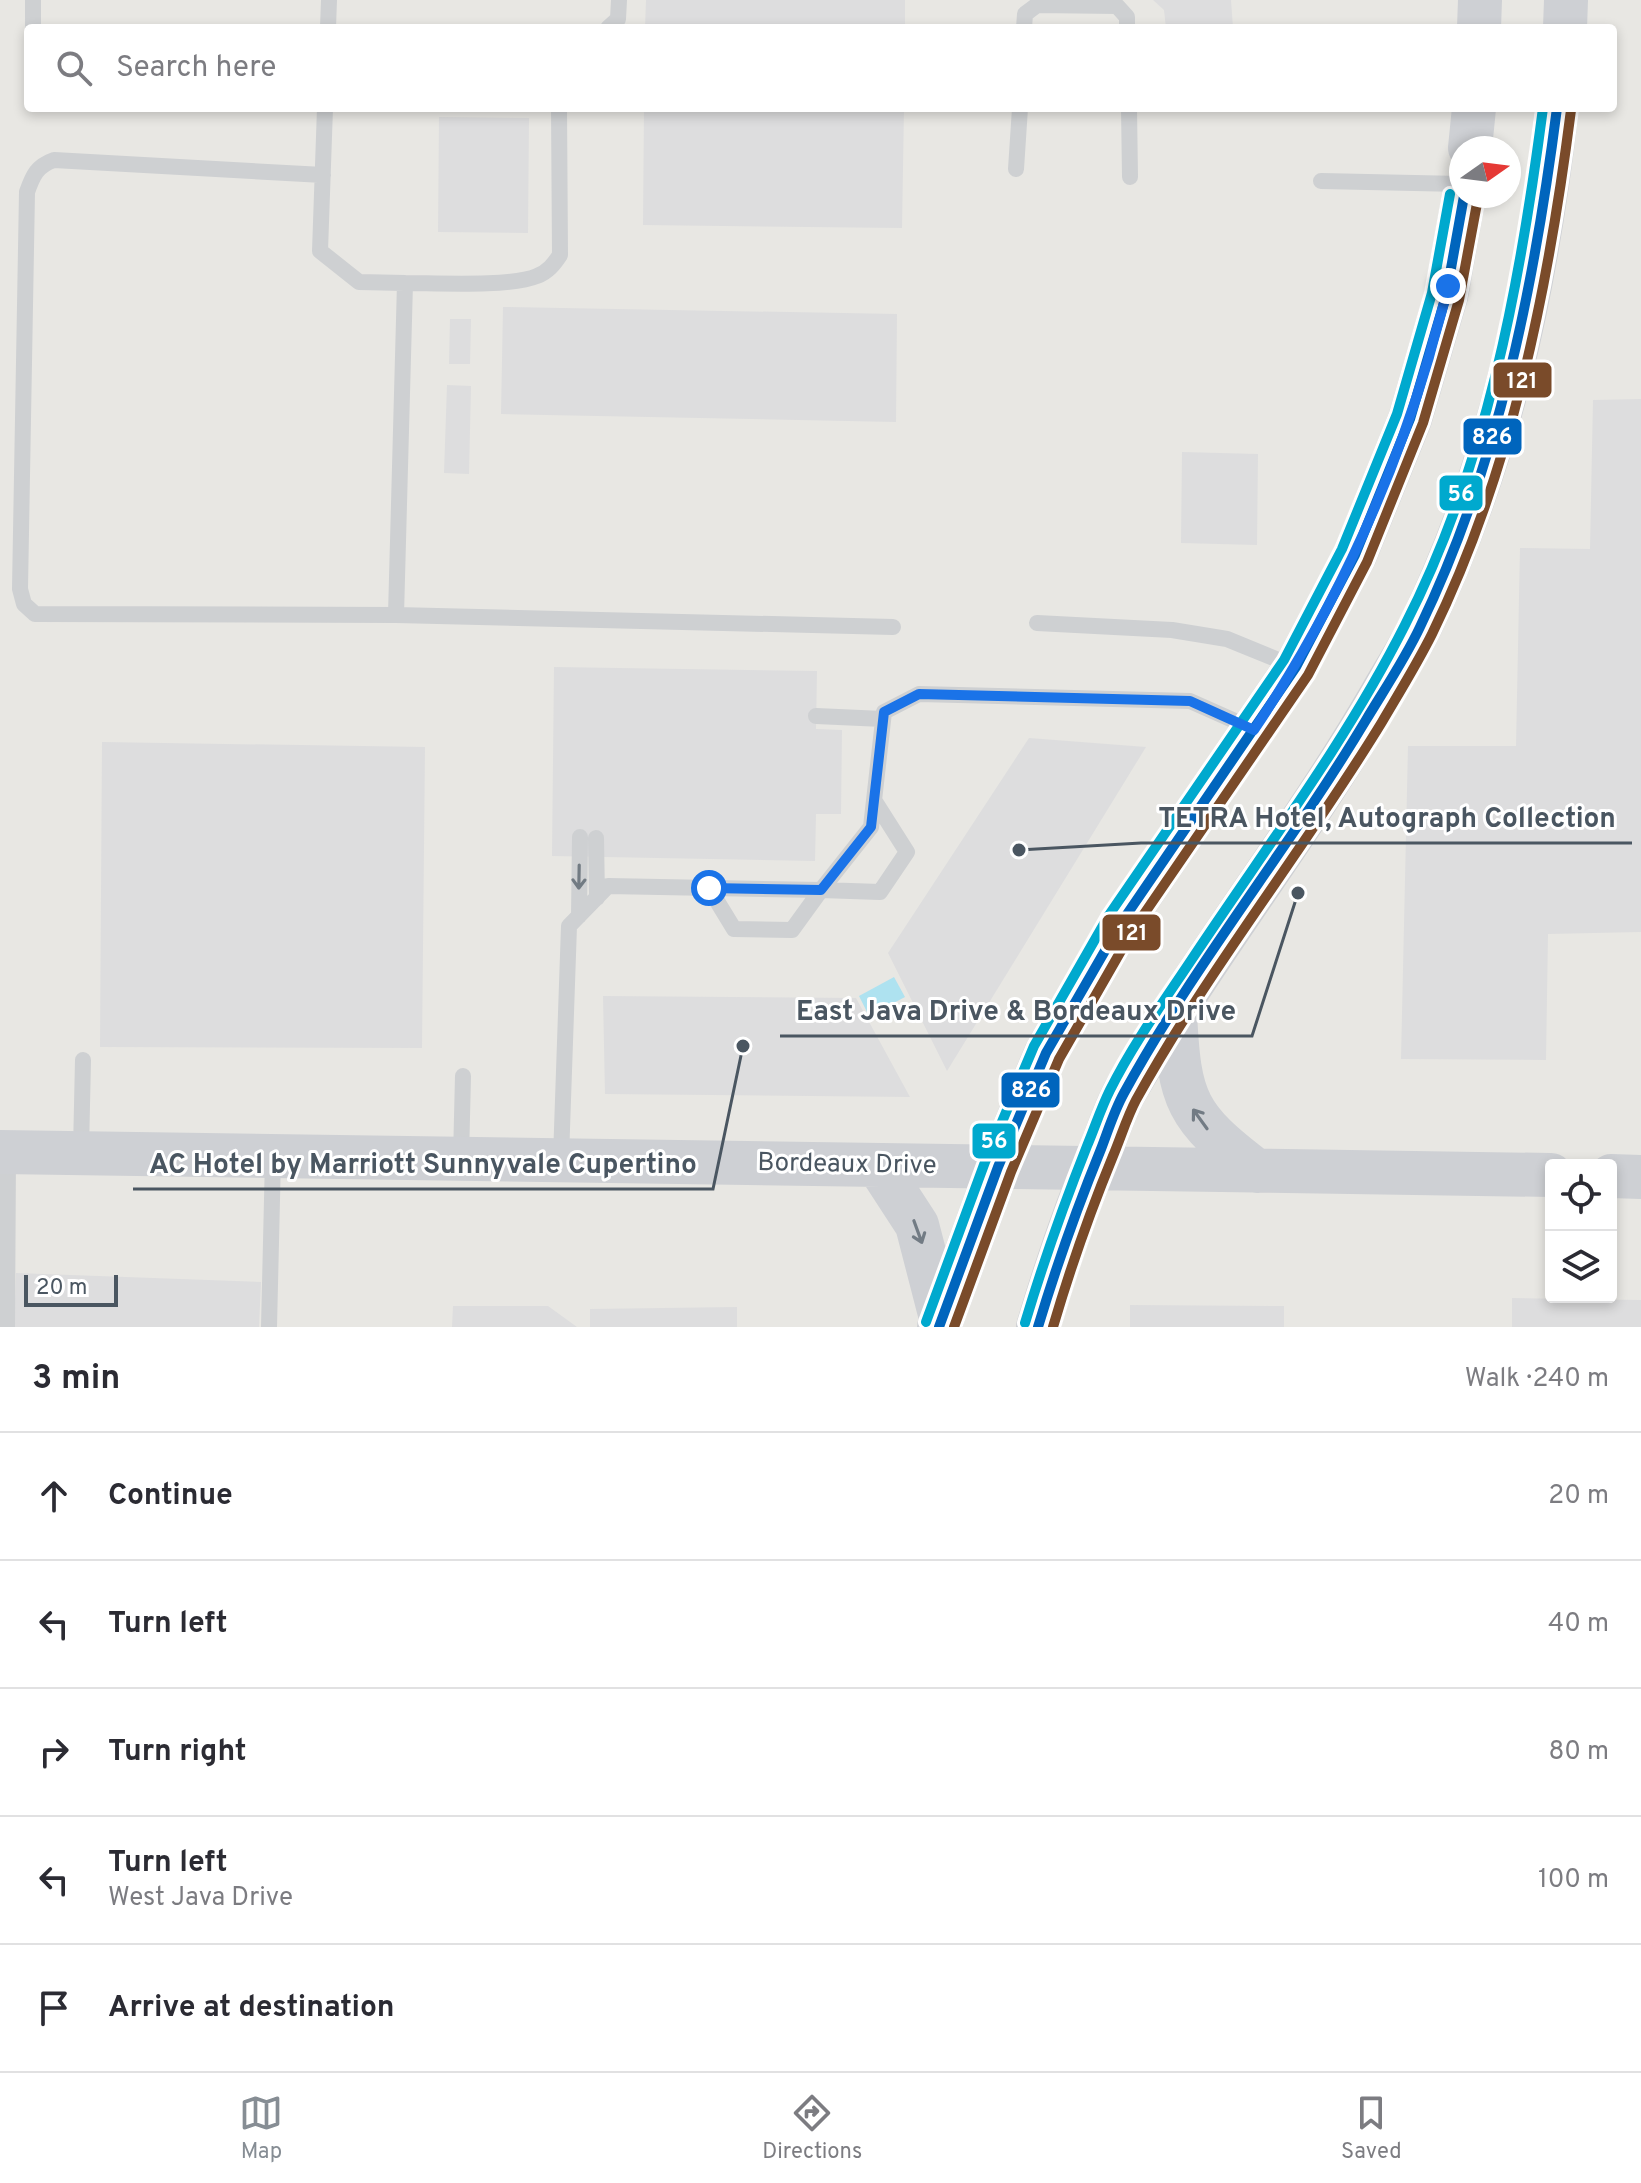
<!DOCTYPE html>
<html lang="en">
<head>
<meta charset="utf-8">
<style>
	:root { --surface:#fff; --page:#f2f2f3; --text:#2b2b33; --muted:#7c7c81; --line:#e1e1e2; --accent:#868d94 }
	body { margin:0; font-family:Overpass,sans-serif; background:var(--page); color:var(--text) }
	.controls { position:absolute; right:24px; bottom:24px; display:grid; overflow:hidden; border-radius:8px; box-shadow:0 4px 12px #0003 }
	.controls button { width:72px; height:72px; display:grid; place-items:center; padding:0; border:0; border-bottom:2px solid var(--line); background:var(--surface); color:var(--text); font:40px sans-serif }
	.compass { position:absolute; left:1449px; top:136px; width:72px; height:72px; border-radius:50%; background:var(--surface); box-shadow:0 4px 12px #0003; rotate:76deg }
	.scale { position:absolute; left:24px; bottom:20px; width:94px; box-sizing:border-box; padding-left:8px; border:4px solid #4a5661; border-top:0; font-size:22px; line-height:28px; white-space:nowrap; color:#4a5661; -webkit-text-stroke:6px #fff; paint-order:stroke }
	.stop { position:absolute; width:24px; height:24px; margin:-18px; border:6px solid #1a73e8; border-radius:50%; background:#fff }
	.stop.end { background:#1a73e8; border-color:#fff; box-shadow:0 2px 8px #0008 }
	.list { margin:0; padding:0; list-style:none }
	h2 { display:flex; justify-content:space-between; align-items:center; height:104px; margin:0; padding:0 32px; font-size:34px }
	h2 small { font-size:26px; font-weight:400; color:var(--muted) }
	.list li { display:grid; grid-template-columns:52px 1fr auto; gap:24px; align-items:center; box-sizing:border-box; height:128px; padding:0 32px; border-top:2px solid var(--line) }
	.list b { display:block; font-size:30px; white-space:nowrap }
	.list p { margin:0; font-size:26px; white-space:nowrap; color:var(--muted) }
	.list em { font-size:26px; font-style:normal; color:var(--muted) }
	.icon { flex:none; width:44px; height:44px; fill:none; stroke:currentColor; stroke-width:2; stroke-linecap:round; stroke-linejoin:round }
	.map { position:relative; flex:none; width:1641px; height:1327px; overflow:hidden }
	.search { position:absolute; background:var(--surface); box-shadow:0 4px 12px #0003; left:24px; right:24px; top:24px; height:88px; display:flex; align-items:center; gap:20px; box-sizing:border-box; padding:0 28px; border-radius:8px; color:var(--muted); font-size:30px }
	.sheet { height:744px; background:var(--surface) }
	nav { display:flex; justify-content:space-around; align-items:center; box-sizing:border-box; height:112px; border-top:2px solid var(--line); background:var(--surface); font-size:22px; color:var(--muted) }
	nav a { display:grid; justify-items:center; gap:4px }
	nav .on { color:var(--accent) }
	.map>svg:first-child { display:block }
</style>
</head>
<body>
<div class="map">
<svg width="1641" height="1327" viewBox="0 0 1641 1327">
	<rect width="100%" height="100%" fill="#f4f4f4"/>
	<!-- commercial -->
	<path fill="#e8e7e3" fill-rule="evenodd" d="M 0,0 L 1641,0 L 1641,1327 L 0,1327 ZM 28,28 L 1613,28 L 1613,108 L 28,108 ZM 1461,148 L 1509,148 L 1509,196 L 1461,196 ZM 1551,1165 L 1611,1165 L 1611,1297 L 1551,1297 Z"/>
	<!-- water -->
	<path fill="#aee2f0" d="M 894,977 L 905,997 L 869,1016 L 859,996 Z"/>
	<!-- building -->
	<path fill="#ddddde" d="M 646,0 L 905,0 L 905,28 L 645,28 Z
		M 1153,0 L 1231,0 L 1233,28 L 1166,28 L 1164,10 Z
		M 644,108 L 904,108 L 902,228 L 643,225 Z
		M 439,117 L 529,118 L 528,233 L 438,232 Z
		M 503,307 L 897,314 L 896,422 L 501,414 Z
		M 450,319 L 471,319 L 470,364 L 449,364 Z
		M 447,385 L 471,386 L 469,474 L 444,473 Z
		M 1641,399 L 1641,932 L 1548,934 L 1546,1060 L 1401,1059 L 1408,746 L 1516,746 L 1520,548 L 1590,549 L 1593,400 Z
		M 1182,452 L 1258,454 L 1257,545 L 1181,543 Z
		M 554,667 L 817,671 L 816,729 L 842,730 L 841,814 L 816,814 L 815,861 L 552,856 Z
		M 1029,738 L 1146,747 L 947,1071 L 888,953 Z
		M 102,742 L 425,747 L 422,1048 L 100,1047 Z
		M 603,996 L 856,998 L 910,1097 L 605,1094 Z
		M 16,1273 L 261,1282 L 259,1327 L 14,1327 Z
		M 1512,1298 L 1641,1300 L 1641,1327 L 1512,1327 Z
		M 1130,1305 L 1284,1306 L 1284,1327 L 1130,1327 Z
		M 453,1306 L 548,1306 L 577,1327 L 452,1327 Z
		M 737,1307 L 737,1327 L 590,1327 L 590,1309 Z"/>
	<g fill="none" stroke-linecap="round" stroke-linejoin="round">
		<!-- lane -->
		<path stroke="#ced0d2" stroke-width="16" d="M 33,28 L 33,0
			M 328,28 L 329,0
			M 608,28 L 618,19 L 619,0
			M 1024,28 L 1025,14 L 1037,5 L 1117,6 L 1127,17 L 1127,28
			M 325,108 L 320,251 L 359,282 L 405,283 L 396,615 L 893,627
			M 1129,108 L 1130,177
			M 1016,169 L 1020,108
			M 323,175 L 54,160 C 37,166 33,175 27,192 L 20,589 L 24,604 L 35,614 L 396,615
			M 1321,181 L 1461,184
			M 405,283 C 437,283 511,287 537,276 C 548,272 554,264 560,255 L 559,108
			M 1037,623 L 1172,630 L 1227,639 L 1293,666
			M 816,716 L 883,719
			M 596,838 L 597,898
			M 709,888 L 734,929 L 792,930 L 821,890 L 880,892 L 907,852 L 874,800
			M 579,916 L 580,837
			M 81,1150 L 83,1060
			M 461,1158 L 463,1076
			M 561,1158 L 569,926 L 608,886 L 821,890 L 871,827 L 884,712 L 919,694 L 1190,701 L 1253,729
			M 7,1327 L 8,1154
			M 269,1327 L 273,1157"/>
		<!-- secondary -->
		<path stroke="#ced0d4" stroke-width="44" d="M 1479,28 L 1480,0
			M 1565,28 L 1566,0
			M 1470,148 L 1474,108
			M 1175,1012 C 1179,1101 1186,1117 1257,1171
			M 0,1152 L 1551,1175
			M 878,1165 L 917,1225 L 941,1318
			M 1611,1176 L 1641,1177
			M 939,1327 L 998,1167 L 1046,1053 L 1121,923 L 1296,667 L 1355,555 L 1410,419 L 1446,296 L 1464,196
			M 1038,1327 C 1056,1266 1076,1207 1101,1149 C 1108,1131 1115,1110 1124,1093 C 1203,957 1301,833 1380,697 C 1393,674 1408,651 1420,627 C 1500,461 1536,289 1557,108"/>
		<defs>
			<path id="bus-1" d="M 939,1327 L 998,1167 L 1046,1053 L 1121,923 L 1296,667 L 1355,555 L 1410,419 L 1446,296 L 1464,196
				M 1038,1327 C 1056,1267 1077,1208 1101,1149 C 1108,1131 1114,1111 1124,1093 C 1195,963 1290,847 1366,720 C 1384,690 1405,659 1420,627 C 1499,463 1534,287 1557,108"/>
			<path id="bus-2" d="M 954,1327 L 1011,1172 L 1059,1059 L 1133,930 L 1308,675 L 1367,562 L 1423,423 L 1459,300 L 1478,198
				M 1053,1327 C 1070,1269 1090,1212 1113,1156 C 1121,1137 1127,1117 1136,1100 C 1209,968 1304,850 1382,722 C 1399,693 1417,664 1432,634 C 1512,470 1548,290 1571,110"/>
			<path id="bus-3" d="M 926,1322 L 985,1162 L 1034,1046 L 1109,915 L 1284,660 L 1342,549 L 1397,414 L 1432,293 L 1450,194
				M 1025,1323 C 1043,1263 1064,1204 1087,1146 C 1095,1127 1101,1108 1110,1090 C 1133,1044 1164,1001 1192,959 C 1265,849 1346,742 1405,625 C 1487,465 1520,285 1543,108"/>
		</defs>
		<!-- bus-1 casing -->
		<use href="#bus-1" stroke="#fff" stroke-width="16"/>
		<!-- bus-2 casing -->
		<use href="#bus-2" stroke="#fff" stroke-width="16"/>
		<!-- bus-3 casing -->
		<use href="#bus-3" stroke="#fff" stroke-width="16"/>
		<!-- bus-1 -->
		<use href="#bus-1" stroke="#0065bd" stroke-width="10"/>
		<!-- bus-2 -->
		<use href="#bus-2" stroke="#7a4b2a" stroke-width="10"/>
		<!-- bus-3 -->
		<use href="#bus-3" stroke="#00a9ce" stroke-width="10"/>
	</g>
	<!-- one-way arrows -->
	<defs><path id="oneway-shaft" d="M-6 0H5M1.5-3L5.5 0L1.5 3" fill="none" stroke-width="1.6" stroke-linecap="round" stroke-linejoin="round" transform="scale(2)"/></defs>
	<use stroke="#727b83" href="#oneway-shaft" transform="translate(579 877) rotate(91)"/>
	<g stroke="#727b84">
		<use href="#oneway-shaft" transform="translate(1200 1119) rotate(-126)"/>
		<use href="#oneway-shaft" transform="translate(918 1232) rotate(70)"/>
	</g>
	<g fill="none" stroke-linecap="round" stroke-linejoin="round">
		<!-- route -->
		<path stroke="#1a73e8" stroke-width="10" d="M 709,888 L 821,890 L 871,827 L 884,712 L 919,694 L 1190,701 L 1254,730 C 1331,615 1390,489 1429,357 C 1435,333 1443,310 1448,286"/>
	</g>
	<g text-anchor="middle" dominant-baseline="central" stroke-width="6" stroke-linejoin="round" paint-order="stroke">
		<!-- street labels -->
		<g font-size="26" fill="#4a5661" stroke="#fff">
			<text transform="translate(847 1165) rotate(1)">Bordeaux Drive</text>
		</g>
	</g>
	<!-- callouts -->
	<path fill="none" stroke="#4a5661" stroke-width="3" d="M1019 850L1141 843H1632M1298 893L1252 1036H780M743 1046L713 1189H133"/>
	<g fill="#4a5661" stroke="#fff" stroke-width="3">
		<circle cx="1019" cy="850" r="8"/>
		<circle cx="1298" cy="893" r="8"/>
		<circle cx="743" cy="1046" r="8"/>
	</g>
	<g font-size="28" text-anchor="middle" font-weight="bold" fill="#4a5661" stroke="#fff" stroke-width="6" stroke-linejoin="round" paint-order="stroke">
		<text x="1387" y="827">TETRA Hotel, Autograph Collection</text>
		<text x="1016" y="1020">East Java Drive &amp; Bordeaux Drive</text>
		<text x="423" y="1173">AC Hotel by Marriott Sunnyvale Cupertino</text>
	</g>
	<g stroke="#fff" stroke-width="3">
		<rect x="1492" y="361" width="61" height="38" rx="8" fill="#7a4b2a"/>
		<rect x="1462" y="417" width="61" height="39" rx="8" fill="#0065bd"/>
		<rect x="1438" y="474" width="46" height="38" rx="8" fill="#00a9ce"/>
		<rect x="1101" y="913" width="61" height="39" rx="8" fill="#7a4b2a"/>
		<rect x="1000" y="1071" width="61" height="38" rx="8" fill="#0065bd"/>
		<rect x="971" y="1122" width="46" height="38" rx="8" fill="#00a9ce"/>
	</g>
	<g font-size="22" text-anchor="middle" font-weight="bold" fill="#fff">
		<text x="1522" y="388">121</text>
		<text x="1492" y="444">826</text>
		<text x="1461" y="501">56</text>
		<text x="1132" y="940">121</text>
		<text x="1031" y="1097">826</text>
		<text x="994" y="1148">56</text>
	</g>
</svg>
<div class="controls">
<button><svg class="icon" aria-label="locate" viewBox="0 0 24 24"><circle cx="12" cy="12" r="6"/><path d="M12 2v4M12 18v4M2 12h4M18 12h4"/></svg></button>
<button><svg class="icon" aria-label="layers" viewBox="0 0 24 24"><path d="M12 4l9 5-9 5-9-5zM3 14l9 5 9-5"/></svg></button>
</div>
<svg class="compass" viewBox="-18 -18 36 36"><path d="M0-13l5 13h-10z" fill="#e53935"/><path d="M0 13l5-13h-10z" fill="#7c7c81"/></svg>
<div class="scale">20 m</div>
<div class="stop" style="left:709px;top:888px"></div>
<div class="stop end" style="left:1448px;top:286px"></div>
<div class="search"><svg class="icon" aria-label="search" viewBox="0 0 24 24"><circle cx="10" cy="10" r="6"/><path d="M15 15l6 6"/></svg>Search here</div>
</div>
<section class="sheet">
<h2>3 min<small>Walk · 240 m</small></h2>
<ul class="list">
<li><svg class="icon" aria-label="ahead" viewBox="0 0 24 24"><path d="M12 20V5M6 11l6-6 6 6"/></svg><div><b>Continue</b></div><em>20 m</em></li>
<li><svg class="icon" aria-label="left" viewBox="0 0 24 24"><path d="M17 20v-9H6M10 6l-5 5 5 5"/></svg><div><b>Turn left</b></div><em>40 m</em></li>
<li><svg class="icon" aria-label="right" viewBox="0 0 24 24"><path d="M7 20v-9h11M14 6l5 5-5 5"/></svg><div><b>Turn right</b></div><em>80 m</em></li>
<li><svg class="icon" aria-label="left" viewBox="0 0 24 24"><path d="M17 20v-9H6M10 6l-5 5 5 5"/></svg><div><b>Turn left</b><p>West Java Drive</p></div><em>100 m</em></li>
<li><svg class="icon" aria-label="arrive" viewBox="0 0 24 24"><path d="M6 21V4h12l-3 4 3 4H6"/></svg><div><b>Arrive at destination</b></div></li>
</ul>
</section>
<nav>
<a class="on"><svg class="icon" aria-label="map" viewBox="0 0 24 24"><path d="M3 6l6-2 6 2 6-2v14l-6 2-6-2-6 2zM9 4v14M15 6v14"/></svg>Map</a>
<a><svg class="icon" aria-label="directions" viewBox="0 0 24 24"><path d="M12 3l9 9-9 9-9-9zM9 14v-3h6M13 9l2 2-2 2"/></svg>Directions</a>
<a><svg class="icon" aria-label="saved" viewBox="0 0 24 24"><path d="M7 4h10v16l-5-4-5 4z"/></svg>Saved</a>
</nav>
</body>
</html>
